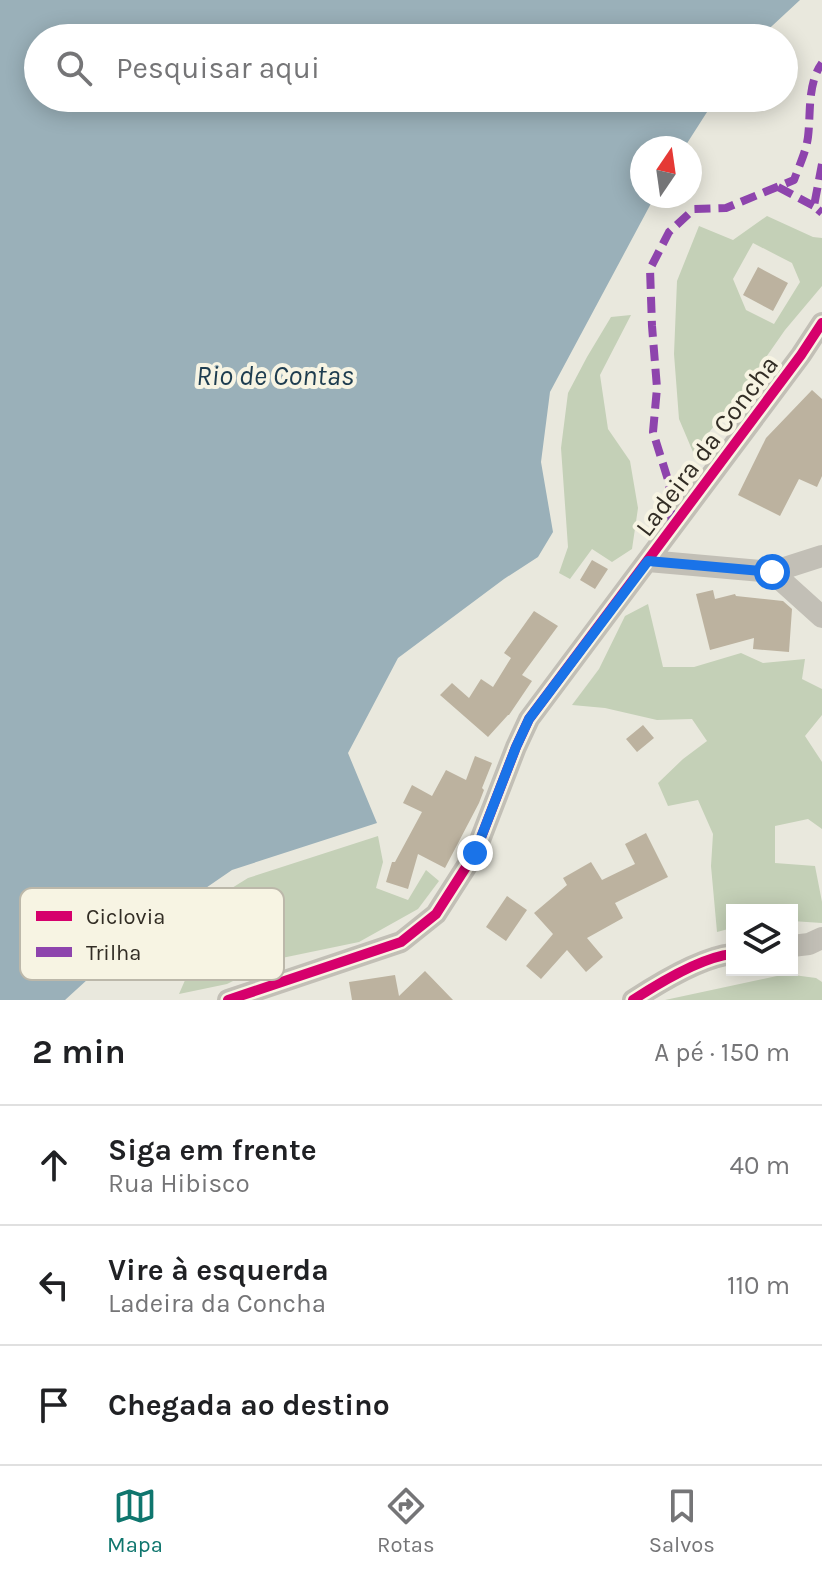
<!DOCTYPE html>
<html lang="pt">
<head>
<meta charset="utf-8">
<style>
	:root { --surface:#fff; --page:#f6f6f6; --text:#202124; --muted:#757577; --line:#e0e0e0; --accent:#0f766e }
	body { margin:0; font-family:Karla,sans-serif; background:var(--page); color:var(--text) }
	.controls { position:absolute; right:24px; bottom:24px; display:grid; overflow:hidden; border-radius:0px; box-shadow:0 4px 20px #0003 }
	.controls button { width:72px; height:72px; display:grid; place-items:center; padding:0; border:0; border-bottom:2px solid var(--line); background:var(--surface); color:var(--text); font:40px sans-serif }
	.compass { position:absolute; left:630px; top:136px; width:72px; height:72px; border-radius:50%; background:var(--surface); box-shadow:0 4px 20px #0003; rotate:13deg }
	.stop { position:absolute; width:24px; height:24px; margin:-18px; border:6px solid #1a73e8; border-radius:50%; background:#fff }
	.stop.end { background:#1a73e8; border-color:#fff; box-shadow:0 2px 8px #0008 }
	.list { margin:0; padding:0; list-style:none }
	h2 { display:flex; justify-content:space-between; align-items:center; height:104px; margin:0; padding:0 32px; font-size:34px }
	h2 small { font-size:26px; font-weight:400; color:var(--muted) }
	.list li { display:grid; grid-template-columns:52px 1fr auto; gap:24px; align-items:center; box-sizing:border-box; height:120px; padding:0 32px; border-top:2px solid var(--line) }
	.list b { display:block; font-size:30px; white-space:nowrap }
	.list p { margin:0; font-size:26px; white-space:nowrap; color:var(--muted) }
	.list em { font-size:26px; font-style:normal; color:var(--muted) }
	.icon { flex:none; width:44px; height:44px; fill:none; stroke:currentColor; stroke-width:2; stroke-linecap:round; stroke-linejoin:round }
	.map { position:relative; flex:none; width:822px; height:1000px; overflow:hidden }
	.search { position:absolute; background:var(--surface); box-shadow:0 4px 20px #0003; left:24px; right:24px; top:24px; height:88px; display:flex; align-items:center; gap:20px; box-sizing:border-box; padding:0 28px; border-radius:44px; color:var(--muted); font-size:30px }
	.sheet { height:464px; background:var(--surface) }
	nav { display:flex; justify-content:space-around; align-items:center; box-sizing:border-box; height:112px; border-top:2px solid var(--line); background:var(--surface); font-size:22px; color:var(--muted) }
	nav a { display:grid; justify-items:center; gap:4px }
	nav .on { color:var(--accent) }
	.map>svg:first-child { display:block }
</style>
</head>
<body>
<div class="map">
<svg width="822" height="1000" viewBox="0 0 822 1000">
	<rect width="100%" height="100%" fill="#e9e8dd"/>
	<!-- green -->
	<path fill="#c4d0b7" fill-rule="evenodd" d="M 767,216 L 813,237 L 822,238 L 822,286 L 785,330 L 741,393 L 693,452 L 679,419 L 674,354 L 677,281 L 699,226 L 733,240 ZM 753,243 L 792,263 L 800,282 L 774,324 L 746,310 L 733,279 Z
		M 631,315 L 600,375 L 608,429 L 630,461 L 638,508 L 632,549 L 612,562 L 592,549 L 570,579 L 559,573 L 568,547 L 561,448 L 568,393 L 587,357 L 611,317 Z
		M 648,604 L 663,667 L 694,667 L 741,653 L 763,663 L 805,659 L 802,679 L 822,689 L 822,715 L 805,736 L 822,762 L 822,829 L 808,819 L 775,826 L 775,863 L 815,866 L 822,902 L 822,923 L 792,921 L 792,910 L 732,910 L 732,928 L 717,932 L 711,866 L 713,834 L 698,800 L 668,806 L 658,783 L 683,759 L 707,741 L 692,719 L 657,720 L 605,708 L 572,705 L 599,669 L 625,616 Z
		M 378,836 L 383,862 L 376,888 L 408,900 L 426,870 L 439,881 L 418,909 L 359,942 L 277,959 L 227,984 L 179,994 L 206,932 L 211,901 L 248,878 Z
		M 786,974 L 816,978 L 822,982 L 822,1000 L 665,1000 Z"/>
	<!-- water -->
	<path fill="#9ab0b9" d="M 0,0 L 800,0 L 759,38 L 38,38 L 38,98 L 716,98 L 684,148 L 642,148 L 642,196 L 655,196 L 550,392 L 541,462 L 553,532 L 538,557 L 504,579 L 398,658 L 348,753 L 377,823 L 232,870 L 133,938 L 65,1000 L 0,1000 Z"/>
	<!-- building -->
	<path fill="#bcb29f" d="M 758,267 L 788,283 L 773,311 L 743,295 Z
		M 812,390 L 822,399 L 822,476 L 817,487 L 799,479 L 780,516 L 738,495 L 766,438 Z
		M 592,560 L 608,569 L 595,589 L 580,580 Z
		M 713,590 L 715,599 L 735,594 L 736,596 L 783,601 L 792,609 L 789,652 L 753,649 L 754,638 L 710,650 L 696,594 Z
		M 534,611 L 558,626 L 522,675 L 532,681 L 509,715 L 508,715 L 488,737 L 440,695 L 452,683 L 469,698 L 481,679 L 493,687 L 511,658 L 504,653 Z
		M 643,725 L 654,738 L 637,752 L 626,739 Z
		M 475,756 L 492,763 L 482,788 L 484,790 L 479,803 L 445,868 L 418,854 L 408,889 L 386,882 L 392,862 L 395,862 L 422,812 L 403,803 L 412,785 L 432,796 L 446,770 L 466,780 Z
		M 646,833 L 668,877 L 615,903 L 623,918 L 587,938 L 603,957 L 586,972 L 567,950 L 541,979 L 526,966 L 553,934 L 534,913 L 567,885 L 563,878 L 591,862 L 602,880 L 635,864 L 625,844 Z
		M 507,896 L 527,910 L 506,941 L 486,927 Z
		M 425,971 L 453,1000 L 352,1000 L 349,982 L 395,975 L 399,996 Z"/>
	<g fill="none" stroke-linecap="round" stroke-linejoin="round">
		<!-- minor -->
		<path stroke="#c2bfb6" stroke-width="22" d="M 648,561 L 772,572 L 822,556
			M 772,572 L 822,617
			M 792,946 L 809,944 L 822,938
			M 228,1000 L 401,942 L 436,914 L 475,853 L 516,747 L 529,719 L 801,355 L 822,323
			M 633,1000 C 659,983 702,957 732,954"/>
		<!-- quiet -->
		<path stroke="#8e44ad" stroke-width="8" stroke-dasharray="16 8" stroke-linecap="butt" d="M 822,164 L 814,206 L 822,213
			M 778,187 L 814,206
			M 672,526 L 669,483 L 653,432 L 657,388 L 652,326 L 650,269 L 669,232 L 694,209 L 726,208 L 794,180 C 799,166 806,152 808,137 C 811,113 807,84 822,63"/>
		<defs>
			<path id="cycleway" d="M 228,1000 L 401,942 L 436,914 L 475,853 L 516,747 L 529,719 L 801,355 L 822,323
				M 633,1000 C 659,983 702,957 732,954"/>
		</defs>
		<!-- cycleway casing -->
		<use href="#cycleway" stroke="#f7f4e3" stroke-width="15"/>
		<!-- cycleway -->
		<use href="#cycleway" stroke="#d6006c" stroke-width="10"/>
	</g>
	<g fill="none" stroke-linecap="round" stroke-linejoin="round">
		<!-- route -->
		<path stroke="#1a73e8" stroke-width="10" d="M 475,853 L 516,747 L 529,719 L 648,561 L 772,572"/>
	</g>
	<g text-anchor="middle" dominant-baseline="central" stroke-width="8" stroke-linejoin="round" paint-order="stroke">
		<!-- street labels -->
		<g font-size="26" fill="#322d25" stroke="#f7f4e3">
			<text transform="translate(707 446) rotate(-53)">Ladeira da Concha</text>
		</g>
		<!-- water labels -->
		<g font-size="28" font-style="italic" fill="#1e3d50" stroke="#f7f4e3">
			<text x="275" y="375">Rio de Contas</text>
		</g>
	</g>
	<!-- legend -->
	<rect x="20" y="888" width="264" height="92" rx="12" fill="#f7f4e3" stroke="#bcb8aa" stroke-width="2"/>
	<rect x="36" y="911" width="36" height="10" fill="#d6006c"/>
	<rect x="36" y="947" width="36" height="10" fill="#8e44ad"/>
	<g font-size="22" fill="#322d25">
		<text x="86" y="924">Ciclovia</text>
		<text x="86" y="960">Trilha</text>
	</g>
</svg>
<div class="controls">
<button><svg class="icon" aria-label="layers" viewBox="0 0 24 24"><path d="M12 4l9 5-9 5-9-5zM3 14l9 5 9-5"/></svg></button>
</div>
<svg class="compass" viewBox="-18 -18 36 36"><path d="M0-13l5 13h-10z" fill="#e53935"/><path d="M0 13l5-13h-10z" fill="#757577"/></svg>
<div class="stop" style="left:772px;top:572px"></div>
<div class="stop end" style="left:475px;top:853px"></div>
<div class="search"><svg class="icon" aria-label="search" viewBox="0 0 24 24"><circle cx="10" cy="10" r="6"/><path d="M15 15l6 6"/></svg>Pesquisar aqui</div>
</div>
<section class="sheet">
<h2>2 min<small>A pé · 150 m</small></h2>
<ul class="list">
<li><svg class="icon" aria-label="ahead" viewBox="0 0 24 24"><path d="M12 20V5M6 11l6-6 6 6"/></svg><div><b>Siga em frente</b><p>Rua Hibisco</p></div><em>40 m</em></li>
<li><svg class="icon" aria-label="left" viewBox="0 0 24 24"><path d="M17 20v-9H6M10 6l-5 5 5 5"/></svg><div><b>Vire à esquerda</b><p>Ladeira da Concha</p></div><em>110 m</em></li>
<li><svg class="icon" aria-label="arrive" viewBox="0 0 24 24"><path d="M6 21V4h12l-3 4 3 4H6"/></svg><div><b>Chegada ao destino</b></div></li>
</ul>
</section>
<nav>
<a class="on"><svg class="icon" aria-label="map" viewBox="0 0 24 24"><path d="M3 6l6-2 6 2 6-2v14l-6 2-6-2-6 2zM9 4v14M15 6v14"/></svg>Mapa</a>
<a><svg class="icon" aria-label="directions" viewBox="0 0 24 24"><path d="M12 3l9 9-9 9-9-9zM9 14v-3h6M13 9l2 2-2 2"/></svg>Rotas</a>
<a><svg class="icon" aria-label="saved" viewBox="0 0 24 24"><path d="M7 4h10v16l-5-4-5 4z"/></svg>Salvos</a>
</nav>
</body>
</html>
